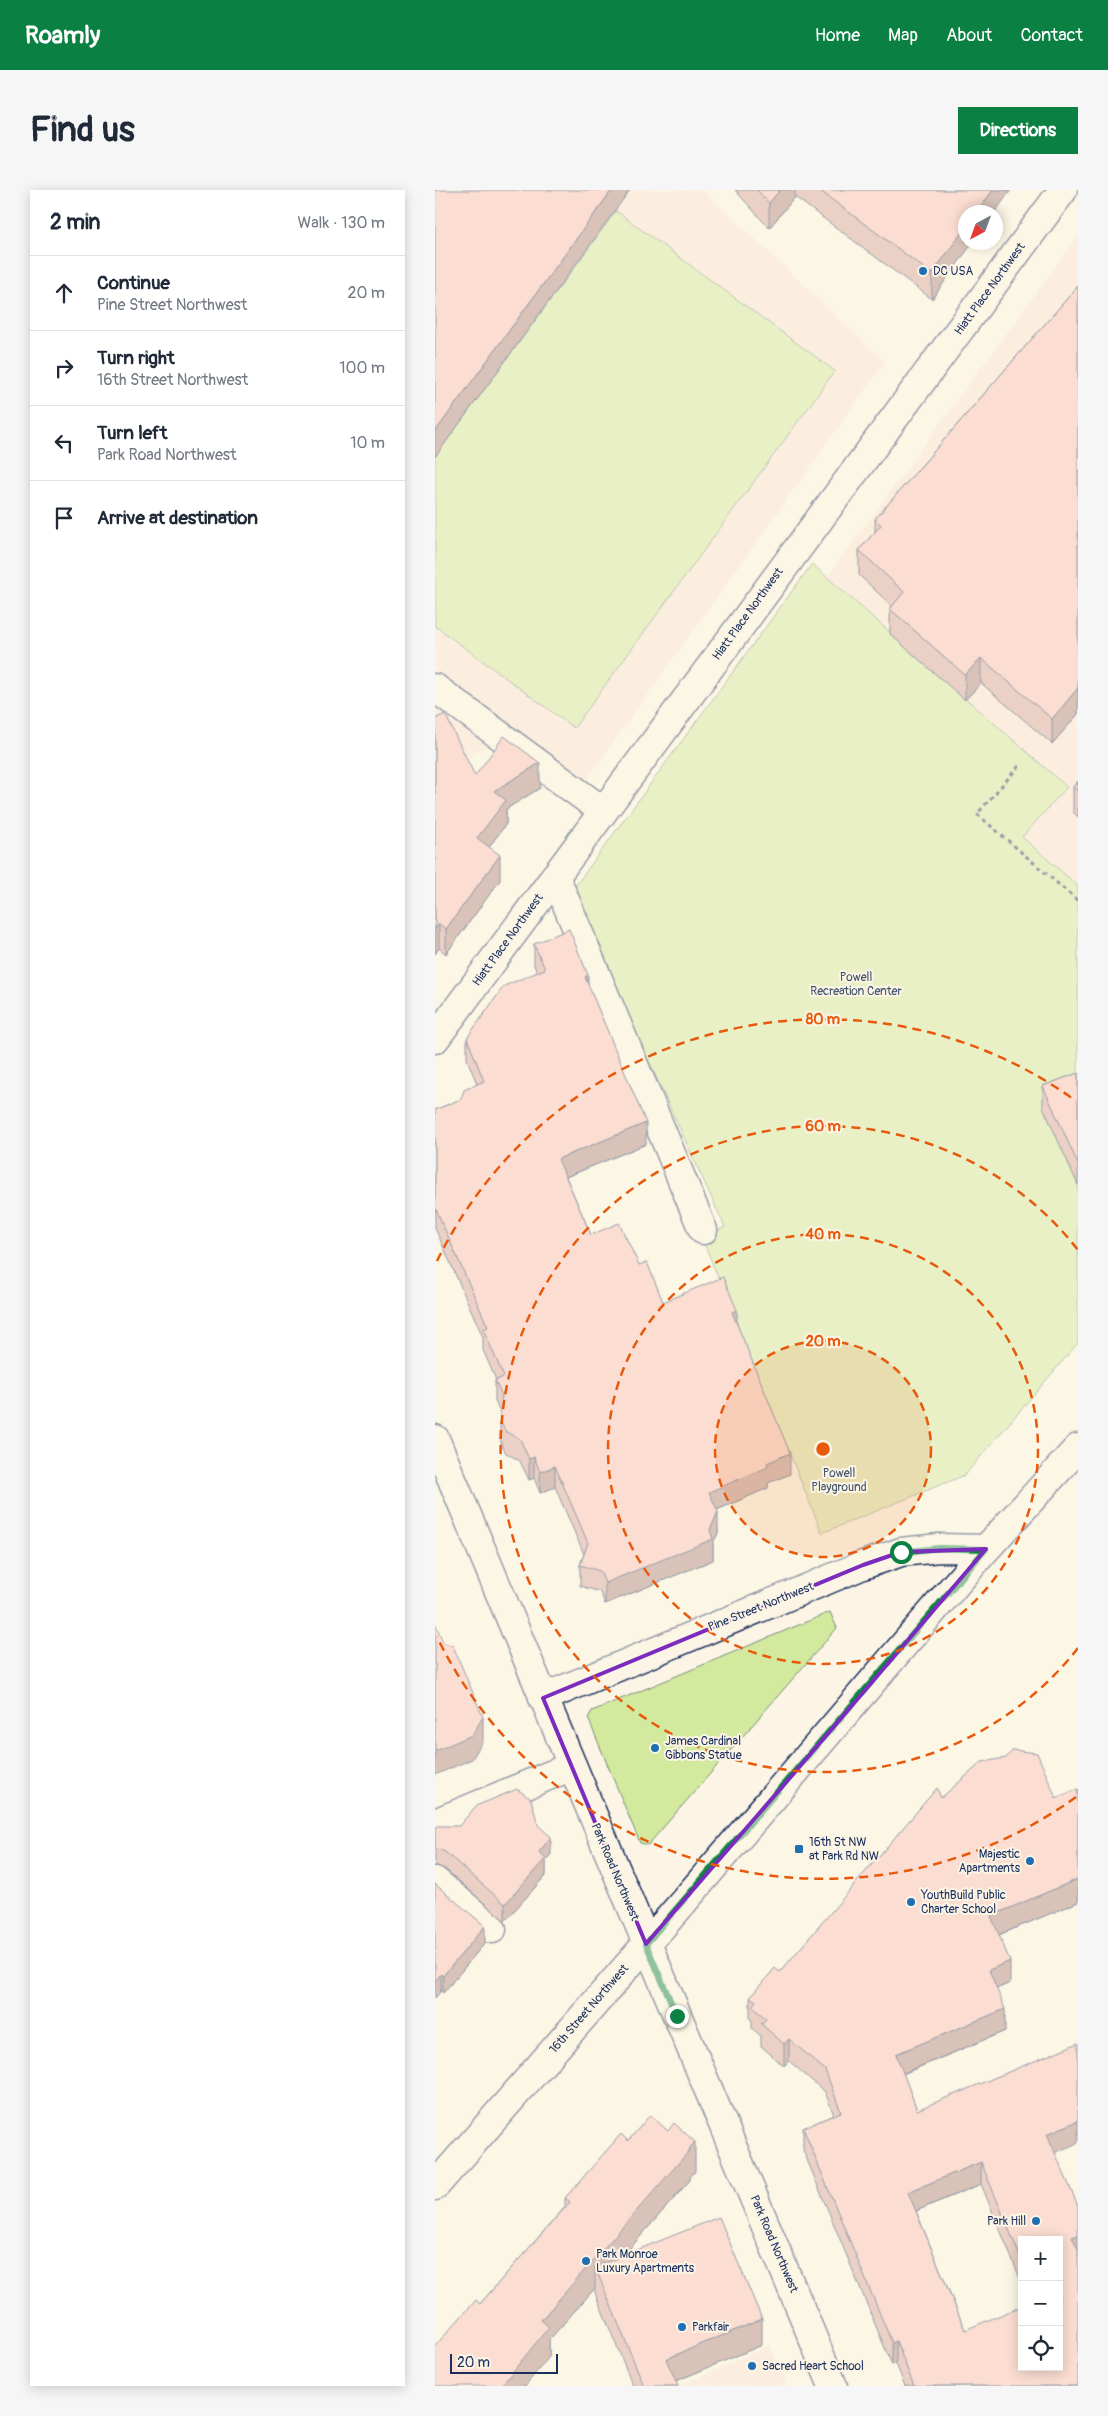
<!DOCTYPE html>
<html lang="en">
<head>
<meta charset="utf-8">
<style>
	:root { --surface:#fff; --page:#f6f6f7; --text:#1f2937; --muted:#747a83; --line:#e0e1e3; --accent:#0b8043 }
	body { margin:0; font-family:Pangolin,sans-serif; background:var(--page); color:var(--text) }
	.controls { position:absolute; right:15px; bottom:15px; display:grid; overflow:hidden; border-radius:0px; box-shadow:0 2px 12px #0003 }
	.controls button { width:45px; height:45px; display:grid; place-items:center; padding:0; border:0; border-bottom:1px solid var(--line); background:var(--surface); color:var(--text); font:25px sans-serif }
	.compass { position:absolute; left:523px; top:15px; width:45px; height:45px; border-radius:50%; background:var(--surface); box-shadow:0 2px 12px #0003; rotate:221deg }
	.scale { position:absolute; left:15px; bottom:12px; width:108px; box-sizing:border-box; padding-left:5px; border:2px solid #1b2f5e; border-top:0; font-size:14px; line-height:18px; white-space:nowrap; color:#1b2f5e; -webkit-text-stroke:4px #fcf5e5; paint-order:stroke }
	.stop { position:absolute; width:15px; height:15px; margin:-11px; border:4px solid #0b8043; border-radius:50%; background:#fff }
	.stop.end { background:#0b8043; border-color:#fff; box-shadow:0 1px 5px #0008 }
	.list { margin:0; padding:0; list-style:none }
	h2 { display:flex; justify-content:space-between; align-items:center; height:65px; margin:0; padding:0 20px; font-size:21px }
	h2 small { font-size:16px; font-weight:400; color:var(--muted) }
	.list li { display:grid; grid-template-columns:32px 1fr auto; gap:15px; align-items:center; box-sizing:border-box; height:75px; padding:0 20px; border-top:1px solid var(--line) }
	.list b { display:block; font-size:19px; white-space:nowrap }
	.list p { margin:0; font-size:16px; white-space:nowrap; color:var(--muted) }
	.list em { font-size:16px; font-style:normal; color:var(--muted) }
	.icon { flex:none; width:28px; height:28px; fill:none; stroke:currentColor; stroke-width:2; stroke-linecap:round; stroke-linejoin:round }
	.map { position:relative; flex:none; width:643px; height:2196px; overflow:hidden; border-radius:0px }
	header { display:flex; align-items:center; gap:30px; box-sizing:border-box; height:70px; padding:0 25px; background:var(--accent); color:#fff }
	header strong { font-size:24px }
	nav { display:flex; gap:28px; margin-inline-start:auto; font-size:18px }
	.intro { display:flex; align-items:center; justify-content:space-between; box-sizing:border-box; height:120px; padding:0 30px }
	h1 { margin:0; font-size:35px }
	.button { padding:12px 22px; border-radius:0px; background:var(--accent); color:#fff; font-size:18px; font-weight:700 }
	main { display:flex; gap:30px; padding:0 30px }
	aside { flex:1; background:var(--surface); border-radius:0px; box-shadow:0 2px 12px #0003 }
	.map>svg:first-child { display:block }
</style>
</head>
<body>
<header>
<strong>Roamly</strong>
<nav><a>Home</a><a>Map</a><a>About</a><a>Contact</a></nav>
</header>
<div class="intro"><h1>Find us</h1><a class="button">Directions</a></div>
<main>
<aside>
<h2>2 min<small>Walk · 130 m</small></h2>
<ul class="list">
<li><svg class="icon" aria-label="ahead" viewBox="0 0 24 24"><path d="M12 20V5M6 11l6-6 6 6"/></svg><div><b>Continue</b><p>Pine Street Northwest</p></div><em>20 m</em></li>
<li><svg class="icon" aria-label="right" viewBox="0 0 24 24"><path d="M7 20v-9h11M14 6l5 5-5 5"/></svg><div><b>Turn right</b><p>16th Street Northwest</p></div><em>100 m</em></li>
<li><svg class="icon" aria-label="left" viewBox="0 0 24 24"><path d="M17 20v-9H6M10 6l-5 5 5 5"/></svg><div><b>Turn left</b><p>Park Road Northwest</p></div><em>10 m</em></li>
<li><svg class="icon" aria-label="arrive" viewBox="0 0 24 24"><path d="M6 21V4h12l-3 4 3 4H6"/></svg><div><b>Arrive at destination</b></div></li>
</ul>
</aside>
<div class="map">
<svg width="643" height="2196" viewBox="0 0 643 2196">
	<rect width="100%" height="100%" fill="#fcf5e5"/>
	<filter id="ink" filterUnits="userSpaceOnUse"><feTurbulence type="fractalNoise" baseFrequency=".02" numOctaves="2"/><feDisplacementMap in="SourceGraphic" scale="10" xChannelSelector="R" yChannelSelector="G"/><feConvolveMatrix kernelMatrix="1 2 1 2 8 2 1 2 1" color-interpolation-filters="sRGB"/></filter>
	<g filter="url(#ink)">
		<!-- built -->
		<path fill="#fbe5d8" d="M 193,0 L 268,0 L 450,172 L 148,595 L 75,541 L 0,589 L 0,252 Z
			M 643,46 L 643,696 L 587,647 L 632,597 L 392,387 Z
			M 335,2155 L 352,2196 L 244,2196 Z"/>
		<!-- green -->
		<path fill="#d2e99e" stroke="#768c7e" d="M 181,21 L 400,181 L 139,538 L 0,436 L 0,267 Z
			M 377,374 L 632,597 L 587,647 L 643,696 L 643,1153 L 530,1285 L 387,1343 L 267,1048 L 290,1037 L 136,702 Z
			M 395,1422 L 402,1438 L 213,1655 L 205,1653 L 153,1528 L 157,1521 Z"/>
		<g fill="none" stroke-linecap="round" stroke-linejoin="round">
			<defs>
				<path id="minor" d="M 0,498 L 168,621
					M 120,686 L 268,1040
					M 0,849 L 628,0
					M 108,1508 L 428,1375 L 466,1362 L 504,1358 L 551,1359
					M 0,1633 L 137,1576
					M 0,1691 L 57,1739"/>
				<path id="major" d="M 0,1249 C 131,1566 265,1881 398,2196
					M 0,1996 L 244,1717 L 551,1359 L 643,1258"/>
			</defs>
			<!-- minor casing -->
			<use href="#minor" stroke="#1b2f5e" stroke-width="31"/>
			<!-- major casing -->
			<use href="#major" stroke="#1b2f5e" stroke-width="31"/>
			<!-- path -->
			<path stroke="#1b2f5e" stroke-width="3" stroke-dasharray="4 4" stroke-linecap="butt" d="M 584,576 L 542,624 L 643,711"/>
			<!-- minor -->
			<use href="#minor" stroke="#fcf5e5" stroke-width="28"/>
			<!-- major -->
			<use href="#major" stroke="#fcf5e5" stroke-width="28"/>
		</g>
		<!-- wall -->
		<path fill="#d7a49e" stroke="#1b2f5e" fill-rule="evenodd" d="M 300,0 L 576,0 L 530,52 L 538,52 L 497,109 L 360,7 L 334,38 Z
			M 643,96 L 643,524 L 617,554 L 546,493 L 530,510 L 455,444 L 455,419 L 457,416 L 424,385 L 424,360 L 440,342 L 440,329 Z
			M 0,529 L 40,586 L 105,598 L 71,619 L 71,634 L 54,657 L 65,690 L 11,764 L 4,758 L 0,764 Z
			M 643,591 L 643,627 L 638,622 L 638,597 Z
			M 99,754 L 153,795 L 211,954 L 131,987 L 156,1045 L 204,1075 L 228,1112 L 302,1135 L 355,1284 L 333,1293 L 333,1298 L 282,1320 L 283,1343 L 278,1353 L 278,1370 L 170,1414 L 165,1402 L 145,1396 L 145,1375 L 149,1364 L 120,1297 L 105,1303 L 99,1288 L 94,1290 L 85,1271 L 71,1263 L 67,1256 L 65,1248 L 65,1223 L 60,1211 L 60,1190 L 61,1190 L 48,1160 L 48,1147 L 0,1038 L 0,920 L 26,909 L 42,894 L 32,869 L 32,848 L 102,783 L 99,775 Z
			M 643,883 L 643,995 L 608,917 L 608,896 Z
			M 643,1599 L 643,1712 L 564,1745 L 575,1793 L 561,1799 L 570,1841 L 468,1884 L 482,1920 L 620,1963 L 643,2196 L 470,2196 L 461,2174 L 457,2175 L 368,1960 L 368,1938 L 399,1925 L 390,1902 L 354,1871 L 349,1876 L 326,1856 L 326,1846 L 317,1838 L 317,1830 L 315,1829 L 315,1807 L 345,1782 L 506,1608 L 621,1608 ZM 546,1994 L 587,2093 L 587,2050 L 624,2177 L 530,2140 L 481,2021 Z
			M 103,1635 L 116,1664 L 111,1671 L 111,1685 L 70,1731 L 10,1679 L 3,1676 L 0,1676 L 0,1639 Z
			M 0,1694 L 50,1753 L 8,1803 L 6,1801 Z
			M 193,1951 L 260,1981 L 255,1987 L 255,1990 L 188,2066 L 327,2155 L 241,2191 L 243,2196 L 198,2196 L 160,2103 L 160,2098 L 114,2150 L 114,2167 L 45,2114 L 130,2017 L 130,2008 Z"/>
		<!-- shaded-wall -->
		<path fill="#af8681" stroke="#1b2f5e" d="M 177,0 L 195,0 L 0,267 L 0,242 Z
			M 345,0 L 360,0 L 360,7 L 334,38 L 334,13 Z
			M 558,0 L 576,0 L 560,22 L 542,22 Z
			M 530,38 L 530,52 L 538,52 L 497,109 L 497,84 Z
			M 546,468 L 546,493 L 530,510 L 530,485 Z
			M 643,498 L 643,524 L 617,554 L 617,529 Z
			M 105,573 L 105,598 L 71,619 L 71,634 L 42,673 L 42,648 L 59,601 Z
			M 65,665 L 65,690 L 11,764 L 11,739 Z
			M 4,734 L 4,758 L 0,764 L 0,739 Z
			M 153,785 L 153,806 L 150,787 Z
			M 211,933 L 211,954 L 123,990 L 123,969 Z
			M 302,1120 L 302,1141 L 297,1122 Z
			M 355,1263 L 355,1284 L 333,1293 L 333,1298 L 274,1323 L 274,1302 L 332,1273 Z
			M 99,1267 L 99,1288 L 94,1290 L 94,1269 Z
			M 120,1276 L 120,1297 L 105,1303 L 105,1282 Z
			M 283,1322 L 283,1343 L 278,1353 L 278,1370 L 170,1414 L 170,1393 L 275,1340 Z
			M 48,1527 L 48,1551 L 37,1569 L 0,1585 L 0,1561 Z
			M 116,1647 L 116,1664 L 111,1671 L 111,1685 L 70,1731 L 70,1714 L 104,1662 Z
			M 643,1689 L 643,1712 L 556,1748 L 556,1726 Z
			M 50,1736 L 50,1753 L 8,1803 L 8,1786 Z
			M 575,1771 L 575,1793 L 554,1802 L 554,1780 Z
			M 6,1784 L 6,1801 L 0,1808 L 0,1791 Z
			M 570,1819 L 570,1841 L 461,1886 L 461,1864 Z
			M 354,1849 L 354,1871 L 349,1876 L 349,1854 Z
			M 643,1931 L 643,1953 L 612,1966 L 612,1944 Z
			M 260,1952 L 260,1981 L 255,1987 L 255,1990 L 166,2091 L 160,2077 L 160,2098 L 114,2150 L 114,2167 L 90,2196 L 66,2196 L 106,2130 Z
			M 546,1972 L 546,1994 L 473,2024 L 473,2002 Z
			M 643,2045 L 643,2067 L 637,2047 Z
			M 327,2129 L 327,2155 L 231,2195 L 231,2169 Z
			M 461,2151 L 461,2174 L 457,2175 L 457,2153 Z"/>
		<!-- building -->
		<path fill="#fabfb8" stroke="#1b2f5e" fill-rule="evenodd" d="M 0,0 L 177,0 L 0,242 Z
			M 322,0 L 345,0 L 334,13 Z
			M 384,0 L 558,0 L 542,22 L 530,22 L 530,38 L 497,84 Z
			M 643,96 L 643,498 L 617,529 L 546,468 L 530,485 L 455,419 L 469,402 L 424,360 L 446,335 L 440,329 Z
			M 10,524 L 40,586 L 69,546 L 105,573 L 59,601 L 71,610 L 42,648 L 65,665 L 11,739 L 4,734 L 0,739 L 0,529 Z
			M 643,591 L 643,601 L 638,597 Z
			M 134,739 L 153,785 L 150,787 L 211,933 L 123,969 L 156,1045 L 184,1033 L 204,1075 L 212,1072 L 228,1112 L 288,1087 L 302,1120 L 297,1122 L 355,1263 L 332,1273 L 333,1277 L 274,1302 L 283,1322 L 275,1340 L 278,1349 L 170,1393 L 165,1381 L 145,1375 L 153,1353 L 120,1276 L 105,1282 L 99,1267 L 94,1269 L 85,1249 L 71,1242 L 67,1235 L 65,1227 L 67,1206 L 60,1190 L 69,1187 L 48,1139 L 53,1137 L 0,1017 L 0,920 L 26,909 L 29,900 L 49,891 L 32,848 L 69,796 L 110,779 L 99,754 Z
			M 643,883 L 643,974 L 608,896 Z
			M 0,1433 L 8,1452 L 18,1456 L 48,1527 L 37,1545 L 0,1561 Z
			M 578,1560 L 602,1563 L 621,1608 L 643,1599 L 643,1689 L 556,1726 L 575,1771 L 554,1780 L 570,1819 L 461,1864 L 482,1920 L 643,1853 L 643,1931 L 612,1944 L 643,2016 L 643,2045 L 637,2047 L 643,2059 L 643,2196 L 479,2196 L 461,2151 L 457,2153 L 368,1938 L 406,1922 L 390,1880 L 354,1849 L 349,1854 L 326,1834 L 331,1829 L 317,1816 L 321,1811 L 315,1807 L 340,1778 L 345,1782 L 502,1598 L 506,1608 L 547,1572 L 571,1568 ZM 546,1972 L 587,2071 L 587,2050 L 624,2050 L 624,2177 L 587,2177 L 587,2116 L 530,2140 L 473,2002 Z
			M 82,1599 L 96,1609 L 103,1635 L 116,1647 L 104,1662 L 111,1668 L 70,1714 L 10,1662 L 3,1659 L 0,1659 L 0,1639 L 3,1636 L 24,1636 L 41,1616 Z
			M 0,1694 L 50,1736 L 8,1786 L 6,1784 L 0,1791 Z
			M 215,1925 L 233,1941 L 239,1933 L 260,1952 L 254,1959 L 255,1960 L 106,2130 L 114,2137 L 66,2196 L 0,2196 L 0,2156 L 41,2110 L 45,2114 L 86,2067 L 135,2012 L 130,2008 L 186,1944 L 193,1951 Z
			M 284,2027 L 327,2129 L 231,2169 L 243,2196 L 209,2196 L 160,2077 Z"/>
	</g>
	<g fill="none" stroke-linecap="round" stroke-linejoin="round" filter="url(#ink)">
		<!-- route -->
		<path stroke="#0b8043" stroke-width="6" d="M 242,1826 L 211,1754 L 551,1359 L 504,1358 L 466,1362"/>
	</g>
	<!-- marked area -->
	<path d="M0 0H643V2196H0ZM 551,1359 L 360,1582 L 211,1754 L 108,1508 L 428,1375 L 466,1362 Z" fill="#fcf5e5" fill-opacity=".55" fill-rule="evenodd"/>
	<path fill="none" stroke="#7b2cbf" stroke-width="4" stroke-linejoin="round" d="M 551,1359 L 360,1582 L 211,1754 L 108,1508 L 428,1375 L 466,1362 Z"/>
	<!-- distance rings -->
	<circle cx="388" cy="1259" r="108" fill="#e8590c" fill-opacity=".12"/>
	<g fill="none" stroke="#e8590c" stroke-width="2.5" stroke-dasharray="9 6">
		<circle cx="388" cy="1259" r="108"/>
		<circle cx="388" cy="1259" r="215"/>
		<path d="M643 1458A323 323 0 1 1 643 1060"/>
		<path d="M641 1607A430 430 0 0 1 2 1447M2 1071A430 430 0 0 1 641 911"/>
	</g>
	<!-- markers -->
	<g fill="#1f6fb2" stroke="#fcf5e5" stroke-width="2">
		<circle cx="488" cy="81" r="5"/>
		<circle cx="220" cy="1558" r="5"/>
		<rect x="359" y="1654" width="10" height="10" rx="2.5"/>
		<circle cx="595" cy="1671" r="5"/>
		<circle cx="476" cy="1712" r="5"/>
		<circle cx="601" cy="2031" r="5"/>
		<circle cx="151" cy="2071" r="5"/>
		<circle cx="247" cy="2137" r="5"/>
		<circle cx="317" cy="2176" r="5"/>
	</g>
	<g text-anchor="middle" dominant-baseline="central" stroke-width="4" stroke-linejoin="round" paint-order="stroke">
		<!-- poi labels -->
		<g font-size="12" fill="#1b2f5e" stroke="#fcf5e5" text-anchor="start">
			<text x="498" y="81">DC USA</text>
			<text x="230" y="1551">James Cardinal<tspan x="230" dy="14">Gibbons Statue</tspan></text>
			<text x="374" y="1652">16th St NW<tspan x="374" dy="14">at Park Rd NW</tspan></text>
			<text x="585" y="1664" text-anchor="end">Majestic<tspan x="585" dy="14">Apartments</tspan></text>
			<text x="486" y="1705">YouthBuild Public<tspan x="486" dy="14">Charter School</tspan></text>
			<text x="591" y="2031" text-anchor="end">Park Hill</text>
			<text x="161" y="2064">Park Monroe<tspan x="161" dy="14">Luxury Apartments</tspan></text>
			<text x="257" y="2137">Parkfair</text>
			<text x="327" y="2176">Sacred Heart School</text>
		</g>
		<!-- street labels -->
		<g font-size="12" fill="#1b2f5e" stroke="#fcf5e5">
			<text transform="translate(555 99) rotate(-54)">Hiatt Place Northwest</text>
			<text transform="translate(313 424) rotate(-54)">Hiatt Place Northwest</text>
			<text transform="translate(73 750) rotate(-54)">Hiatt Place Northwest</text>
			<text transform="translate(326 1417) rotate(-22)">Pine Street Northwest</text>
			<text transform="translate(180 1682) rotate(67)">Park Road Northwest</text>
			<text transform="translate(154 1819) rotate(-49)">16th Street Northwest</text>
			<text transform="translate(339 2054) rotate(67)">Park Road Northwest</text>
		</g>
		<!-- park labels -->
		<g font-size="12" fill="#40546b" stroke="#fcf5e5">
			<text x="421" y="787">Powell<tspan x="421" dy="14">Recreation Center</tspan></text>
			<text x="404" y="1283">Powell<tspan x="404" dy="14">Playground</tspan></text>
		</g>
	</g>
	<circle cx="388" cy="1259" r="8" fill="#e8590c" stroke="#fcf5e5" stroke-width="2.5"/>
	<g font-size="15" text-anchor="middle" font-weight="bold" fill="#e8590c" stroke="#fcf5e5" stroke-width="4" stroke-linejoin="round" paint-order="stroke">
		<text x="388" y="834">80 m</text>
		<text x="388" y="941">60 m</text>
		<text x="388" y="1049">40 m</text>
		<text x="388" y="1156">20 m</text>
	</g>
</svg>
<div class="controls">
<button>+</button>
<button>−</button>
<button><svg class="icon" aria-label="locate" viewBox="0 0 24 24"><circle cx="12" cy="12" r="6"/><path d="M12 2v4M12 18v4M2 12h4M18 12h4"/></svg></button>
</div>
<svg class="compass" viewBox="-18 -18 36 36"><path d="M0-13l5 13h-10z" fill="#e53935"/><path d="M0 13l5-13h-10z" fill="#747a83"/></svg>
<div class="scale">20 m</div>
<div class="stop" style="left:466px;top:1362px"></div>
<div class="stop end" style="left:242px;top:1826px"></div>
</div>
</main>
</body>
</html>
